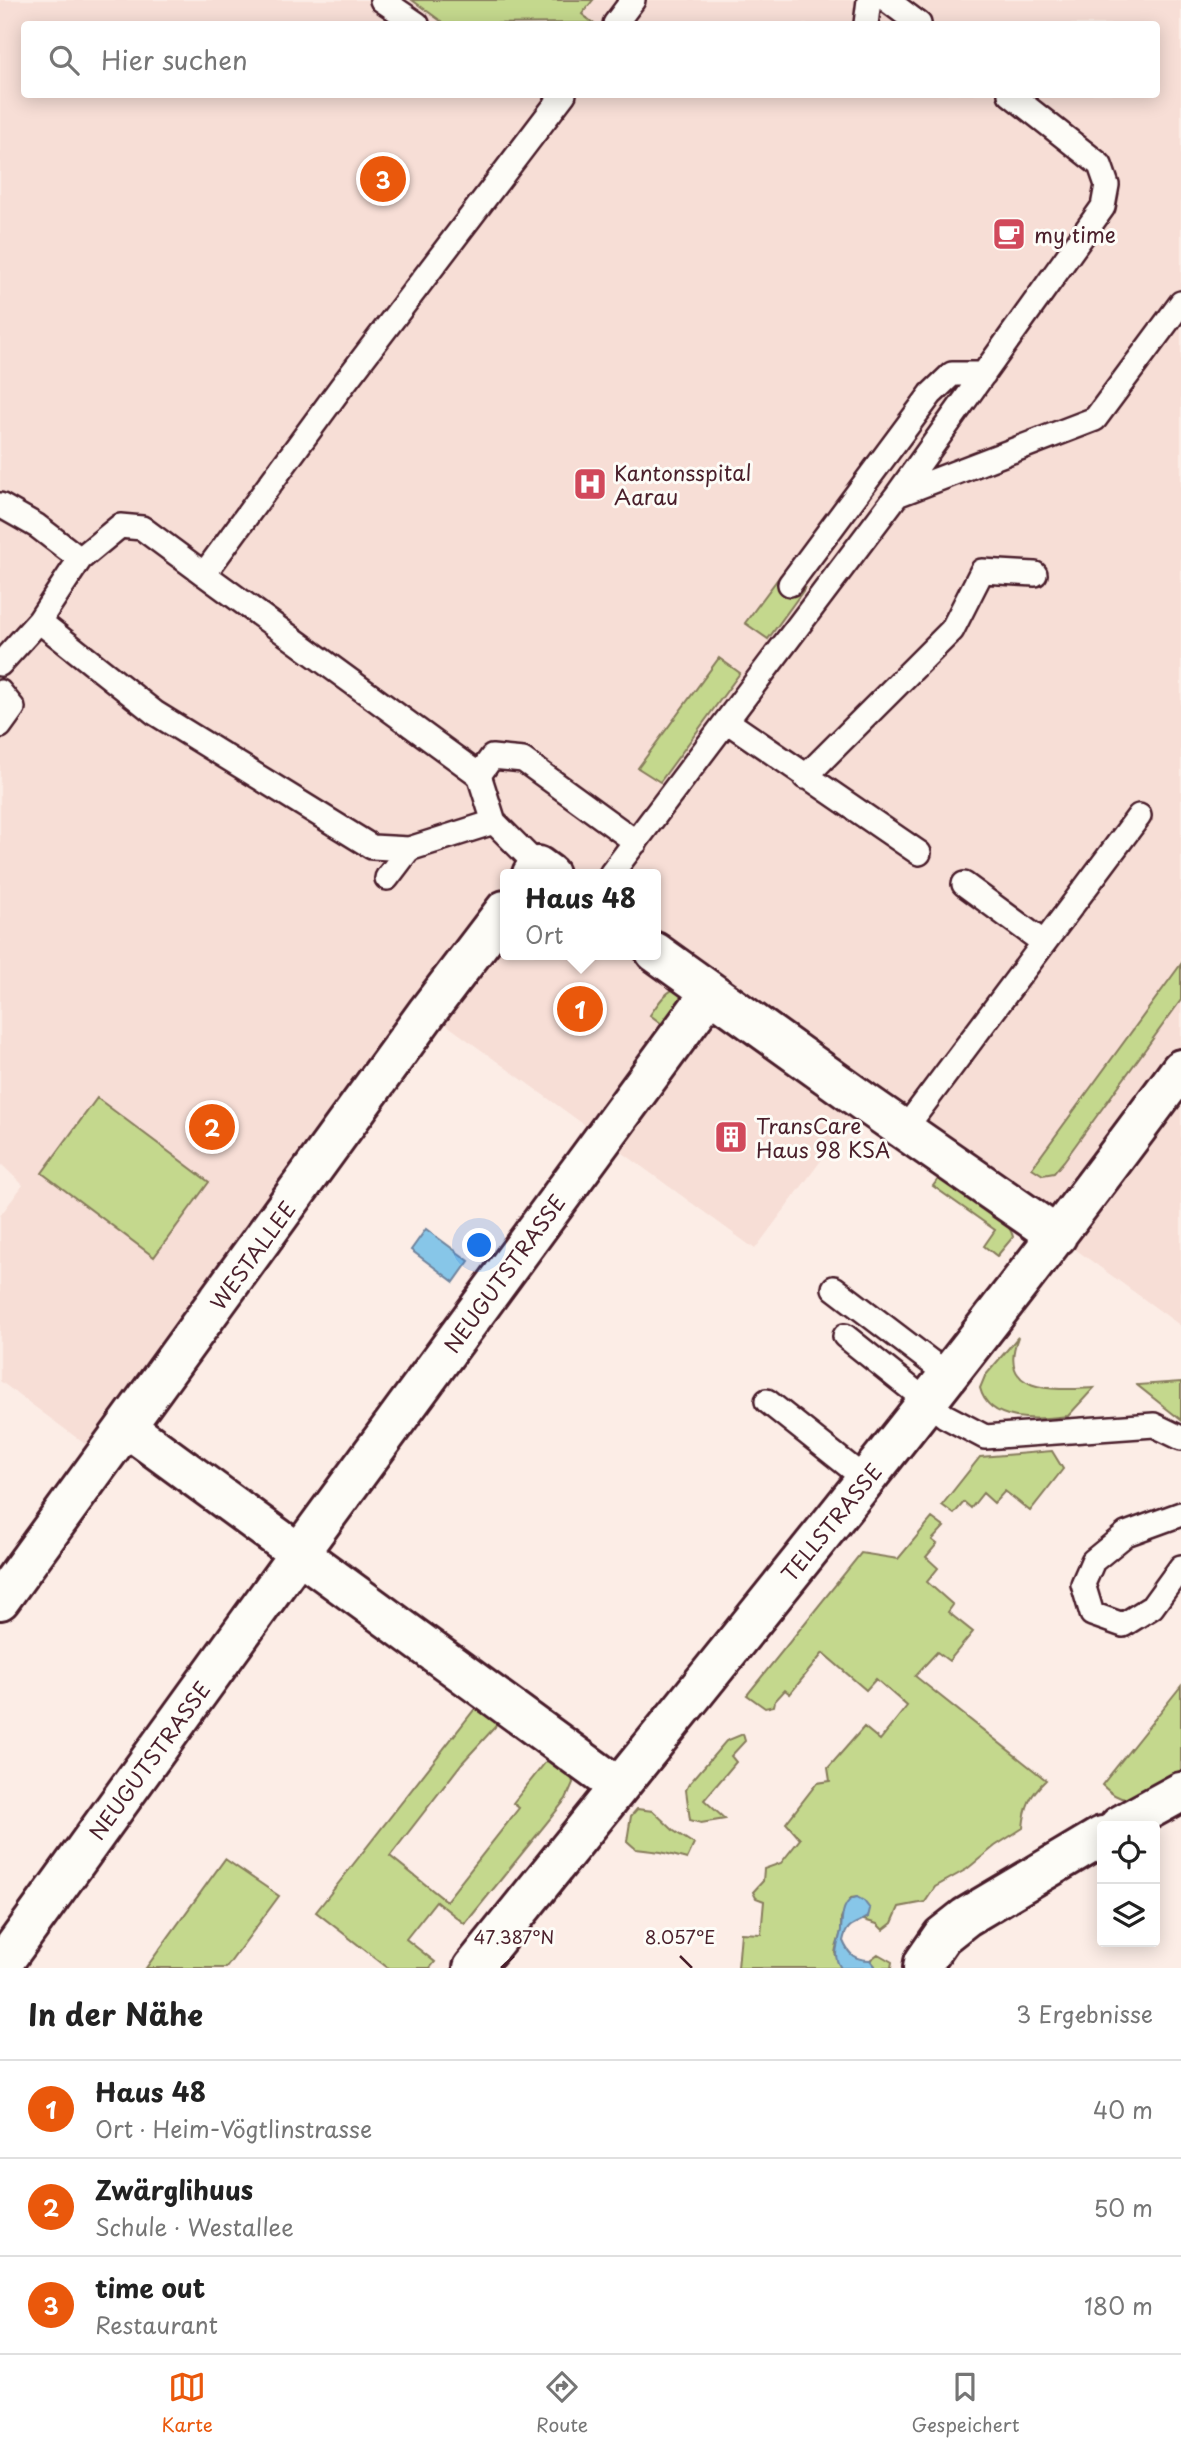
<!DOCTYPE html>
<html lang="de">
<head>
<meta charset="utf-8">
<style>
	:root { --surface:#fff; --page:#f6f6f6; --text:#222; --muted:#767676; --line:#e0e0e0; --accent:#ea580c }
	body { margin:0; font-family:"Playpen Sans",sans-serif; background:var(--page); color:var(--text) }
	.controls { position:absolute; right:21px; bottom:21px; display:grid; overflow:hidden; border-radius:7px; box-shadow:0 4px 18px #0003 }
	.controls button { width:63px; height:63px; display:grid; place-items:center; padding:0; border:0; border-bottom:2px solid var(--line); background:var(--surface); color:var(--text); font:35px sans-serif }
	.you { position:absolute; left:480px; top:1246px; width:24px; height:24px; margin:-18px; border:5px solid #fff; border-radius:50%; background:#1a73e8; box-shadow:0 0 0 10px #1a73e833 }
	.badge { display:grid; place-items:center; width:46px; height:46px; border-radius:50%; background:var(--accent); color:#fff; font-size:23px; font-weight:700 }
	.pin { position:absolute; translate:-50% -50%; border:4px solid #fff; box-shadow:0 2px 7px #0006 }
	.popup { position:absolute; left:500px; top:869px; width:161px; height:91px; box-sizing:border-box; display:grid; place-content:center; border-radius:7px; background:var(--surface); filter:drop-shadow(0 2px 5px #0005); font-size:23px; white-space:nowrap; color:var(--muted) }
	.popup b { font-size:26px; color:var(--text) }
	.popup::after { content:''; position:absolute; left:50%; top:100%; margin-left:-14px; border:14px solid transparent; border-top-color:var(--surface) }
	.list { margin:0; padding:0; list-style:none }
	h2 { display:flex; justify-content:space-between; align-items:center; height:91px; margin:0; padding:0 28px; font-size:30px }
	h2 small { font-size:23px; font-weight:400; color:var(--muted) }
	.list li { display:grid; grid-template-columns:46px 1fr auto; gap:21px; align-items:center; box-sizing:border-box; height:98px; padding:0 28px; border-top:2px solid var(--line) }
	.list b { display:block; font-size:26px; white-space:nowrap }
	.list p { margin:0; font-size:23px; white-space:nowrap; color:var(--muted) }
	.list em { font-size:23px; font-style:normal; color:var(--muted) }
	.icon { flex:none; width:38px; height:38px; fill:none; stroke:currentColor; stroke-width:2; stroke-linecap:round; stroke-linejoin:round }
	.map { position:relative; flex:none; width:1181px; height:1968px; overflow:hidden }
	.search { position:absolute; background:var(--surface); box-shadow:0 4px 18px #0003; left:21px; right:21px; top:21px; height:77px; display:flex; align-items:center; gap:18px; box-sizing:border-box; padding:0 24px; border-radius:7px; color:var(--muted); font-size:26px }
	.sheet { height:385px; background:var(--surface) }
	nav { display:flex; justify-content:space-around; align-items:center; box-sizing:border-box; height:98px; border-top:2px solid var(--line); background:var(--surface); font-size:19px; color:var(--muted) }
	nav a { display:grid; justify-items:center; gap:4px }
	nav .on { color:var(--accent) }
	.map>svg:first-child { display:block }
</style>
</head>
<body>
<div class="map">
<svg width="1181" height="1968" viewBox="0 0 1181 1968">
	<rect width="100%" height="100%" fill="#fcede6"/>
	<filter id="ink" filterUnits="userSpaceOnUse"><feTurbulence type="fractalNoise" baseFrequency=".0143" numOctaves="2"/><feDisplacementMap in="SourceGraphic" scale="14" xChannelSelector="R" yChannelSelector="G"/><feConvolveMatrix kernelMatrix="1 2 1 2 8 2 1 2 1" color-interpolation-filters="sRGB"/></filter>
	<g filter="url(#ink)">
		<!-- built -->
		<path fill="#f7ded6" fill-rule="evenodd" d="M 0,0 L 1181,0 L 1181,1326 L 1057,1236 L 864,1103 L 755,1249 L 429,1012 L 104,1458 L 0,1381 L 0,1216 L 23,1185 L 0,1163 ZM 24,24 L 1156,24 L 1156,94 L 24,94 ZM 505,874 L 655,874 L 655,955 L 505,955 Z"/>
		<!-- green -->
		<path fill="#c4d88d" stroke="#877c5c" stroke-width="2" d="M 412,0 L 593,0 L 582,14 L 593,23 L 445,24 Z
			M 780,576 L 797,588 L 805,588 L 768,639 L 745,623 Z
			M 719,658 L 740,673 L 660,782 L 638,768 Z
			M 1181,964 L 1181,1000 L 1064,1161 L 1054,1173 L 1043,1175 L 1032,1168 Z
			M 678,988 L 686,998 L 666,1027 L 650,1015 C 658,1004 665,991 678,988 Z
			M 97,1098 L 209,1182 L 154,1257 L 42,1173 Z
			M 942,1174 C 961,1188 1008,1214 1013,1237 L 997,1256 L 984,1246 L 995,1230 L 933,1186 Z
			M 1018,1337 C 996,1395 1056,1390 1094,1388 L 1068,1416 C 1038,1420 989,1424 980,1388 L 985,1376 Z
			M 1181,1382 L 1181,1420 L 1137,1385 Z
			M 1052,1451 L 1063,1469 L 1030,1511 L 1005,1491 L 994,1503 L 983,1493 L 971,1508 L 964,1502 L 954,1514 L 942,1505 L 980,1457 Z
			M 932,1518 L 944,1527 L 932,1540 L 937,1544 L 926,1557 L 938,1568 L 927,1582 L 953,1605 L 948,1612 L 973,1632 L 949,1661 L 937,1652 L 915,1676 L 1046,1780 C 1030,1795 1025,1806 1023,1828 L 995,1846 L 967,1869 L 935,1887 L 925,1902 L 899,1907 L 892,1923 L 883,1930 L 877,1924 L 864,1920 L 868,1917 L 857,1897 L 851,1898 L 841,1918 L 841,1932 L 836,1948 L 835,1953 L 842,1968 L 738,1968 L 741,1933 L 761,1934 L 764,1901 L 756,1898 L 753,1892 L 763,1881 L 764,1869 L 781,1863 L 800,1839 L 786,1823 L 817,1783 L 830,1781 L 828,1768 L 864,1727 L 880,1740 L 907,1706 L 876,1679 L 866,1690 L 823,1653 L 790,1694 L 785,1690 L 775,1701 L 774,1706 L 765,1708 L 747,1695 L 861,1553 L 898,1559 Z
			M 1181,1686 L 1181,1773 C 1166,1781 1144,1800 1126,1799 C 1117,1798 1108,1791 1102,1785 Z
			M 481,1701 L 499,1715 L 495,1727 L 462,1763 L 390,1856 L 446,1901 L 519,1808 L 513,1803 L 548,1759 L 570,1769 L 573,1783 L 566,1799 L 465,1924 L 436,1901 L 406,1939 L 435,1962 L 430,1968 L 388,1968 L 316,1912 Z
			M 743,1734 L 745,1741 L 731,1756 L 736,1762 L 704,1800 L 725,1819 L 701,1823 L 690,1820 L 686,1790 L 689,1784 L 726,1741 Z
			M 637,1809 L 653,1811 L 674,1831 L 694,1844 L 687,1859 L 661,1852 L 636,1849 L 627,1841 L 631,1816 Z
			M 225,1859 L 279,1896 L 226,1968 L 146,1968 Z
			M 878,1954 L 892,1962 L 891,1968 L 874,1968 L 875,1966 L 870,1960 Z"/>
		<!-- water -->
		<path fill="#87c6e8" stroke="#6f839c" stroke-width="2" d="M 426,1229 L 469,1261 L 454,1282 L 411,1250 Z
			M 857,1897 L 864,1901 L 870,1909 L 868,1917 C 856,1925 847,1922 843,1941 C 849,1955 855,1960 870,1960 L 875,1966 L 874,1968 L 841,1968 C 831,1955 839,1944 841,1930 C 842,1917 842,1900 857,1897 Z"/>
		<g fill="none" stroke-linecap="round" stroke-linejoin="round">
			<defs>
				<path id="service" d="M 382,0 L 417,24
					M 887,0 L 919,24
					M 615,24 L 633,0
					M 866,24 L 869,0
					M 897,495 L 1095,419 L 1181,303
					M 0,505 L 37,526 L 80,559
					M 790,584 L 931,394 L 952,374 L 984,374
					M 39,621 L 155,713 L 372,847 L 409,849 L 494,822
					M 0,664 L 39,621 L 80,559 L 120,526 L 142,528 L 204,574
					M 0,692 L 13,708 L 0,726
					M 728,722 L 919,853
					M 479,775 L 492,757 L 523,760 L 636,842
					M 805,777 L 952,630 L 982,571 L 1035,574
					M 538,866 L 494,822 L 479,775 L 204,574 L 342,386 L 564,94
					M 611,874 L 897,495 L 1103,207 L 1107,185 L 1100,165 L 1010,94
					M 387,878 L 409,849
					M 964,884 L 1044,943
					M 904,1130 L 1139,816
					M 834,1288 L 948,1375
					M 845,1336 L 945,1416 L 985,1437 L 1154,1425 L 1181,1438
					M 767,1401 L 865,1479
					M 1181,1514 L 1126,1534 L 1093,1561 L 1083,1584 L 1092,1614 L 1123,1625 L 1152,1607 L 1181,1567"/>
				<path id="minor" d="M 532,874 L 538,866 L 549,874
					M 655,952 L 864,1102 L 1057,1236
					M 126,1427 L 617,1786
					M 0,1600 L 428,1011 L 505,910
					M 1119,1826 L 1181,1792
					M 0,1967 L 299,1553 L 710,993
					M 473,1968 C 711,1671 955,1377 1181,1069
					M 923,1968 L 924,1962 L 942,1936 L 966,1917 L 1102,1836"/>
			</defs>
			<!-- service casing -->
			<use href="#service" stroke="#4a1f2b" stroke-width="28"/>
			<!-- minor casing -->
			<use href="#minor" stroke="#4a1f2b" stroke-width="44"/>
			<!-- service -->
			<use href="#service" stroke="#fdfcf7" stroke-width="23"/>
			<!-- minor -->
			<use href="#minor" stroke="#fdfcf7" stroke-width="38"/>
		</g>
	</g>
	<!-- ticks -->
	<path fill="none" stroke="#4a1f2b" stroke-width="2.5" d="M 680,1956 L 692,1968M 501,1968 L 514,1956"/>
	<!-- icons -->
	<defs>
		<symbol id="cafe-square" viewBox="-11 -11 22 22"><rect x="-9" y="-9" width="18" height="18" rx="4" fill="#d1495b" stroke="#fdfcf7"/><path d="M-5.5-4.5H6V0H3Q3 3.5 0 3.5H-2.5Q-5.5 3.5-5.5 0ZM3-3.2v2h1.7v-2ZM-6 4.5H4V6H-6Z" fill="#fff"/></symbol>
		<symbol id="hospital-square" viewBox="-11 -11 22 22"><rect x="-9" y="-9" width="18" height="18" rx="4" fill="#d1495b" stroke="#fdfcf7"/><path d="M-5-5h3v3.5h4V-5h3V5h-3V1.5h-4V5h-3Z" fill="#fff"/></symbol>
		<symbol id="building-square" viewBox="-11 -11 22 22"><rect x="-9" y="-9" width="18" height="18" rx="4" fill="#d1495b" stroke="#fdfcf7"/><path d="M-4-6H4V6H1V3H-1V6H-4ZM-2.5-4.3h1.7v1.8h-1.7ZM.8-4.3h1.7v1.8H.8ZM-2.5-1h1.7V.8h-1.7ZM.8-1h1.7V.8H.8Z" fill="#fff"/></symbol>
	</defs>
	<g fill-rule="evenodd">
		<use href="#cafe-square" x="990" y="215" width="38" height="38"/>
		<use href="#hospital-square" x="571" y="465" width="38" height="38"/>
		<use href="#building-square" x="712" y="1118" width="38" height="38"/>
	</g>
	<g text-anchor="middle" dominant-baseline="central" stroke-width="6" stroke-linejoin="round" paint-order="stroke">
		<!-- poi labels -->
		<g font-size="21" fill="#4a1f2b" stroke="#fdfcf7" text-anchor="start">
			<text x="1034" y="234">my time</text>
			<text x="614" y="472">Kantonsspital<tspan x="614" dy="24">Aarau</tspan></text>
			<text x="756" y="1125">TransCare<tspan x="756" dy="24">Haus 98 KSA</tspan></text>
		</g>
		<!-- street labels -->
		<g font-size="21" fill="#4a1f2b" stroke="#fdfcf7">
			<text transform="translate(252 1255) rotate(-54)">WESTALLEE</text>
			<text transform="translate(504 1273) rotate(-54)">NEUGUTSTRASSE</text>
			<text transform="translate(831 1522) rotate(-51)">TELLSTRASSE</text>
			<text transform="translate(149 1760) rotate(-54)">NEUGUTSTRASSE</text>
		</g>
	</g>
	<g font-size="18" text-anchor="middle" fill="#4a1f2b" stroke="#fdfcf7" stroke-width="6" stroke-linejoin="round" paint-order="stroke">
		<text x="514" y="1944">47.387°N</text>
		<text x="680" y="1944">8.057°E</text>
	</g>
</svg>
<div class="controls">
<button><svg class="icon" aria-label="locate" viewBox="0 0 24 24"><circle cx="12" cy="12" r="6"/><path d="M12 2v4M12 18v4M2 12h4M18 12h4"/></svg></button>
<button><svg class="icon" aria-label="layers" viewBox="0 0 24 24"><path d="M12 4l9 5-9 5-9-5zM3 14l9 5 9-5"/></svg></button>
</div>
<div class="you"></div>
<div class="pin badge" style="left:580px;top:1009px">1</div>
<div class="popup"><b>Haus 48</b>Ort</div>
<div class="pin badge" style="left:212px;top:1127px">2</div>
<div class="pin badge" style="left:383px;top:179px">3</div>
<div class="search"><svg class="icon" aria-label="search" viewBox="0 0 24 24"><circle cx="10" cy="10" r="6"/><path d="M15 15l6 6"/></svg>Hier suchen</div>
</div>
<section class="sheet">
<h2>In der Nähe<small>3 Ergebnisse</small></h2>
<ul class="list">
<li><span class="badge">1</span><div><b>Haus 48</b><p>Ort · Heim-Vögtlinstrasse</p></div><em>40 m</em></li>
<li><span class="badge">2</span><div><b>Zwärglihuus</b><p>Schule · Westallee</p></div><em>50 m</em></li>
<li><span class="badge">3</span><div><b>time out</b><p>Restaurant</p></div><em>180 m</em></li>
</ul>
</section>
<nav>
<a class="on"><svg class="icon" aria-label="map" viewBox="0 0 24 24"><path d="M3 6l6-2 6 2 6-2v14l-6 2-6-2-6 2zM9 4v14M15 6v14"/></svg>Karte</a>
<a><svg class="icon" aria-label="directions" viewBox="0 0 24 24"><path d="M12 3l9 9-9 9-9-9zM9 14v-3h6M13 9l2 2-2 2"/></svg>Route</a>
<a><svg class="icon" aria-label="saved" viewBox="0 0 24 24"><path d="M7 4h10v16l-5-4-5 4z"/></svg>Gespeichert</a>
</nav>
</body>
</html>
